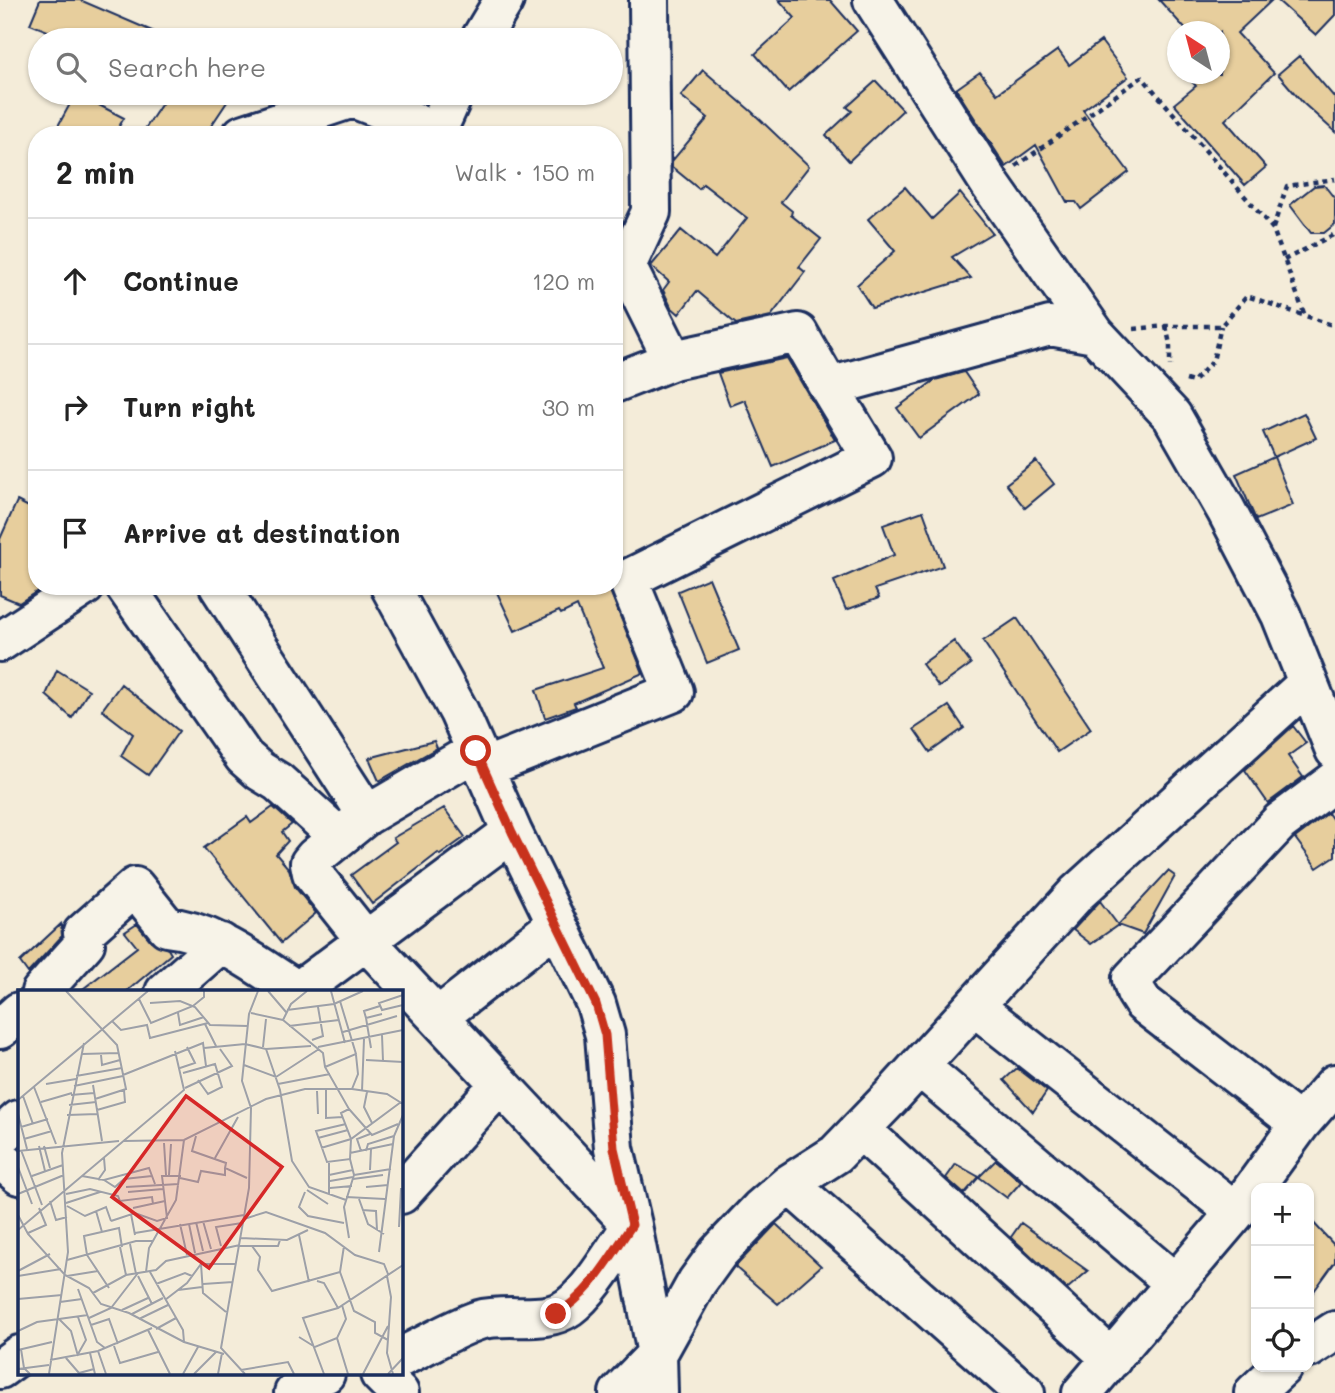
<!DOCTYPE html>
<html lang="en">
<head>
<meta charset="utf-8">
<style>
	:root { --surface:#fff; --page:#f6f6f6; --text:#222; --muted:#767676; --line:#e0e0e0 }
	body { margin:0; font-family:Mali,sans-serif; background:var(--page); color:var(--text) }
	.controls { position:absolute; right:21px; bottom:21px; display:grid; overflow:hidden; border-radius:14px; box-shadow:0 2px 5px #0004 }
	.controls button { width:63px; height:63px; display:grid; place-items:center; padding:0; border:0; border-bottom:2px solid var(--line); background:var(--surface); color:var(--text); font:35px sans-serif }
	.compass { position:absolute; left:1167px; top:21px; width:63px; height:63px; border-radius:50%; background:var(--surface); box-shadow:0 2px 5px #0004; rotate:324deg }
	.stop { position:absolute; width:21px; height:21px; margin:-16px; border:5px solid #c8321e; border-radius:50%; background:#fff }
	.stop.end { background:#c8321e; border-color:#fff; box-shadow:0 2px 7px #0008 }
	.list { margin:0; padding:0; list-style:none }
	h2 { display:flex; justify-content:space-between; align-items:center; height:91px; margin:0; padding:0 28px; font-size:30px }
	h2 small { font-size:23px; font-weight:400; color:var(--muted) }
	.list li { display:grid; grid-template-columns:46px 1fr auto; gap:21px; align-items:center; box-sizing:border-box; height:126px; padding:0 28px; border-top:2px solid var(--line) }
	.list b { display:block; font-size:26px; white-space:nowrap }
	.list em { font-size:23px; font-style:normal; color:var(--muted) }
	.icon { flex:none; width:38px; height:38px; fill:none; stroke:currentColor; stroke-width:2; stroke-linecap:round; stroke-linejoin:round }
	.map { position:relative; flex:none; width:1335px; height:1393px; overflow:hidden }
	.search { position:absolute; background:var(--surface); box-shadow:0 2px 5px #0004; left:28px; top:28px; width:595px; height:77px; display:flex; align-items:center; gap:18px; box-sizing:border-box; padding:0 24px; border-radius:38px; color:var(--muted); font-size:26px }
	.panel { position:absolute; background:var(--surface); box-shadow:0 2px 5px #0004; left:28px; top:126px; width:595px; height:469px; border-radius:28px }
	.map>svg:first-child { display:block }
</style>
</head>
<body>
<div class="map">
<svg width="1335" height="1393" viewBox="0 0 1335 1393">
	<rect width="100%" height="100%" fill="#f4ecd9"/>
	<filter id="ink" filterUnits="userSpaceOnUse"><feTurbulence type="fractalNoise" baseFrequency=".0143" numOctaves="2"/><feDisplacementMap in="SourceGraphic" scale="14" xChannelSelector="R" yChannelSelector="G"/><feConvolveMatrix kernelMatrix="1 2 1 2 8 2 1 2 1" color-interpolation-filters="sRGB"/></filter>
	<g filter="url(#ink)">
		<!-- building -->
		<path fill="#e7ce9d" stroke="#1b2f5e" stroke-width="2" d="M 40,0 L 80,0 L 173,40 L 70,40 L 30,24 Z
			M 779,0 L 830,0 L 857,31 L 788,92 L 755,54 L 795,18 Z
			M 1159,0 L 1272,0 L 1237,33 L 1274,73 L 1225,120 L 1266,167 L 1245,185 L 1174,104 L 1196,86 L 1185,74 L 1220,74 L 1220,32 L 1188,32 Z
			M 1277,0 L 1335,0 L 1335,15 L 1316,35 Z
			M 1101,41 L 1128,77 L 1083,110 L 1129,172 L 1081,209 L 1076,202 L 1067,202 L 1036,145 L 1006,167 L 956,89 L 980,72 L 997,94 L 1058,50 L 1069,65 Z
			M 1299,56 L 1335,98 L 1335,132 L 1303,103 L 1278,74 Z
			M 703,70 L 751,111 L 809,166 L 781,202 L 792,211 L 791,215 L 821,239 L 799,267 L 805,272 L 771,316 L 736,324 L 697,291 L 679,314 L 671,307 L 663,290 L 669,282 L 651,266 L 681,230 L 715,258 L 747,218 L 703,184 L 699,189 L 672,167 L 672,161 L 708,118 L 681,96 Z
			M 876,81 L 903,110 L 849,161 L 826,135 L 852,111 L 847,107 Z
			M 76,93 L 124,118 L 114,135 L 53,135 Z
			M 169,93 L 233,93 L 205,135 L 141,135 Z
			M 1324,185 L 1335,199 L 1335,224 L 1324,233 L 1311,233 L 1290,205 L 1314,186 Z
			M 905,187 L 932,219 L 960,193 L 992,233 L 952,257 L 971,278 L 872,308 L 857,285 L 895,251 L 868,219 Z
			M 787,358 L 835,440 L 773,467 L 745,400 L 730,406 L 718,373 Z
			M 964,372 L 979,394 L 919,438 L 897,408 L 935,380 Z
			M 1304,413 L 1316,438 L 1274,457 L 1263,432 Z
			M 1274,457 L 1293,505 L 1256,520 L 1236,474 Z
			M 1036,461 L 1054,484 L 1025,508 L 1006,484 Z
			M 17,501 L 37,511 L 37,586 L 45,586 L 19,603 L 0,595 L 0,539 Z
			M 923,511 L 943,566 L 875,589 L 879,598 L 846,610 L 834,581 L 894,555 L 883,525 Z
			M 709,578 L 739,650 L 707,663 L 678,591 Z
			M 494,586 L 608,586 L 643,673 L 574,703 L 576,707 L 545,718 L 536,690 L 603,668 L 577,606 L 561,614 L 559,611 L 515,631 Z
			M 1017,618 L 1091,729 L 1057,752 L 983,641 Z
			M 954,641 L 971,664 L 939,687 L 922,664 Z
			M 57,670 L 89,690 L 72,718 L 46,695 Z
			M 121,684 L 179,731 L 148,775 L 121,756 L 133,734 L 102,710 Z
			M 949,706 L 964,728 L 930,752 L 914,729 Z
			M 1293,726 L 1306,743 L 1288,756 L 1303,777 L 1268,803 L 1245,770 Z
			M 434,741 L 437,748 L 379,781 L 369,758 Z
			M 273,807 L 292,824 L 282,832 L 288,841 L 276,854 L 289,869 L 295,887 L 316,913 L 281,943 L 204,848 L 247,817 L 251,823 Z
			M 444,808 L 465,837 L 440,855 L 438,853 L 372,904 L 351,875 L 396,842 L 393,838 Z
			M 1328,813 L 1335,823 L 1335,856 L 1317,868 L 1295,838 Z
			M 1168,871 L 1175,876 L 1143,934 L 1118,925 Z
			M 1100,901 L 1118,925 L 1091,944 L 1073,930 Z
			M 61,924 L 62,936 L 28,973 L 20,962 Z
			M 137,924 L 151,941 L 168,949 L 171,954 L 126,992 L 79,992 L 137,947 L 125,932 Z
			M 1017,1068 L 1047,1091 L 1033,1112 L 1004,1080 Z
			M 996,1160 L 1021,1182 L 1007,1198 L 979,1177 Z
			M 956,1164 L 979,1177 L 964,1194 L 946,1178 Z
			M 1309,1218 L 1335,1246 L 1335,1262 L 1309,1298 Z
			M 1021,1223 L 1088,1271 L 1067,1289 L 1011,1237 Z
			M 776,1224 L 821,1266 L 778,1304 L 735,1267 Z"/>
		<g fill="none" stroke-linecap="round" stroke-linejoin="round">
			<defs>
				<path id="minor" d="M 649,0 L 651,212 L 626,266 L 673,360
					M 873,0 L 990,184 L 1095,334 L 1172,416 L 1226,510 L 1281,615 L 1335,750
					M 480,40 L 504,0
					M 242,135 L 353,98 L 437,131
					M 435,135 L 454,93
					M 614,383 L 673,360 L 798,333 L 829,387 L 1050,326 L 1095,334
					M 125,586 L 244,757 L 260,771 L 278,782 L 339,837
					M 219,586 L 367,815
					M 390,586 L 459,712 L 512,832 L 596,1004 L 605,1035 L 614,1148 L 632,1225 L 657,1354 L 658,1393
					M 0,642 L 85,586
					M 484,768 L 674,692 L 628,579 L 872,458 L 829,387
					M 41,992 L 85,943 L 83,933 L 135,887 L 167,927 C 216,932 257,966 298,991
					M 165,992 L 221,943
					M 297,992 L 512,832
					M 974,1006 L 1236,1212
					M 438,1017 L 557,924
					M 0,1029 L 19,1012
					M 919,1066 L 1176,1284
					M 1300,1124 L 1143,1003 L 1136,992 L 1132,979 L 1280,822 L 1335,781
					M 860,1129 L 1112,1359
					M 0,1137 L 19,1120
					M 0,1159 L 19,1175
					M 789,1184 L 1025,1393
					M 401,1194 L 500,1084
					M 1309,1348 L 1335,1331
					M 401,1357 C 427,1345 452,1329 479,1320 C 508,1312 544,1325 569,1307 C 592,1290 615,1249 632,1225 L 366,941 L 312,873 L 310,863 L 315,857 L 367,815 L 476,751
					M 0,1369 L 19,1355
					M 380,1374 L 399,1393
					M 294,1393 L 310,1379 L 325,1374
					M 619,1393 L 657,1354 L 697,1282 L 718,1253 L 760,1209 L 789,1184 L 836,1154 L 891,1097 L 1077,893 L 1308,683
					M 1082,1393 L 1236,1212 L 1300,1124 L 1335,1084
					M 1254,1393 L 1282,1367"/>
			</defs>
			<!-- minor casing -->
			<use href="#minor" stroke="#1b2f5e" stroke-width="44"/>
			<!-- path -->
			<path stroke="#1b2f5e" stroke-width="4.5" stroke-dasharray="5 5" stroke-linecap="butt" d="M 1016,166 L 1142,77 L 1273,229 L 1305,316
				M 1273,228 L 1287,186 L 1335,179
				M 1284,260 L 1335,234
				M 1166,326 L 1170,344 L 1170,366
				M 1134,329 L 1166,326 L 1221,326 L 1247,296 L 1335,326
				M 1186,380 L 1193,382 L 1213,361 L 1221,326"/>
			<!-- minor -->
			<use href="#minor" stroke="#f7f3e8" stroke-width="38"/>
		</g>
	</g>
	<g fill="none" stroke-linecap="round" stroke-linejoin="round" filter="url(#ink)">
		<!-- route -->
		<path stroke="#c8321e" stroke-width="9" d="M 476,751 L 512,832 L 596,1004 L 605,1035 L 614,1148 L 632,1225 C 610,1257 590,1295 556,1314"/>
	</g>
	<!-- overview -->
	<g transform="translate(18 990)">
		<rect width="385" height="385" fill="#f4ecd9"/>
		<path fill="none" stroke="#9da0a8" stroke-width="2" d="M 48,1 L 99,55 L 108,99 L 77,109M 250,1 L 268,22M 289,1 L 273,14 L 265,30 L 305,63 L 307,77 L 331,119 L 323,123 L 333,149 L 332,169M 313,1 L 327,53M 385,5 L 361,13 L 364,20 L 385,15M 121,9 L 133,33 L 175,16 L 186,7 L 186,1M 132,13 L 162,11 L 177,17 L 192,35 L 230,36M 269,20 L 316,14 L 345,1M 160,23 L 162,35 L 186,27M 233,23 L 265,30M 348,28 L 346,21 L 362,16M 94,31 L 103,40 L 129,35 L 132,48 L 190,33M 187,34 L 198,56M 271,36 L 321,30M 325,42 L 379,26M 364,45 L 365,71M 294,50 L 305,46 L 300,17M 245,57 L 248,29M 300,57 L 385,40M 186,58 L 227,54 L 248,59 L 262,100 L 274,171 L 291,197 L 328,210M 353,58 L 348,28 L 364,24M 248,59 L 293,56M 64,64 L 101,63M 83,65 L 84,75 L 102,70M 348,70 L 385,72M 226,75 L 258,87 L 301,59M 307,77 L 338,64 L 322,11M 162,78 L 177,73 L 169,57M 165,83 L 197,74 L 204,97 L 190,104 L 180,90M 105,85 L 185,53 L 188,76M 58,86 L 104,78M 28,94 L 58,89M 260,94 L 312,84M 75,95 L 84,151M 56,96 L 105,86M 16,97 L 38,154M 167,98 L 214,76 L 202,59M 308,99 L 308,128 L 325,127M 334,99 L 340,84 L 338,65M 299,101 L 300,124M 344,101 L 346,49M 349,102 L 346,117 L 354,133M 53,105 L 76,103M 5,106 L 15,134M 0,110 L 130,1M 23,112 L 54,103M 51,115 L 78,112M 331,119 L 354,145 L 380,134M 79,120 L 107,112 L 106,100M 0,124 L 9,159M 49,125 L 80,124M 328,134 L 298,141 L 309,172 L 332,169 L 336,185 L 326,217 L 331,248M 3,137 L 30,129M 178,146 L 174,161 L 208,173 L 207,178 L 229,188M 300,148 L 330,140M 6,149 L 34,141M 105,151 L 166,150 L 248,109 L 287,99 L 334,99 L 369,104 L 385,114M 146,153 L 148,185M 21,156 L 27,181M 26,156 L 32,178M 303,158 L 333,149 L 383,112M 3,160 L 24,215M 0,161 L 101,151M 343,161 L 339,149 L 352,144M 348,161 L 350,154 L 376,146M 332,163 L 375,154M 197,168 L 220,127M 311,173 L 311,205M 0,177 L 14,214M 352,180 L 353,159M 151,185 L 153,154M 311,185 L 335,180M 336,185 L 373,179M 14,186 L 45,175M 64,186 L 86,190 L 131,178 L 137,194M 162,188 L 180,192 L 183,181 L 207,185 L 207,178M 335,189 L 365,185M 80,190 L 87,180 L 86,168M 86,190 L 97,197 L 106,189 L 134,186M 312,191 L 335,187M 108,197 L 161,194M 348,197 L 370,195M 312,198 L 334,196M 289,200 L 310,214M 110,202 L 145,199M 287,202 L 281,217 L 290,226 L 326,233M 0,204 L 46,185M 48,204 L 72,199 L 100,206 L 102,211 L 134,207 L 135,214M 328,207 L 367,209M 341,209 L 350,234 L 366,244M 32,211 L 38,230 L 49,227M 48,213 L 82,202M 49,216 L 67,226 L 88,217 L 93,231M 115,218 L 147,211M 344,220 L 358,221 L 359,240M 78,221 L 84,242M 113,224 L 117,245M 0,225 L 10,244 L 47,285 L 71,298 L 83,314 L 111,323 L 166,352 L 206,364M 226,229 L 248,222 L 307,243 L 337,265 L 366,274 L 370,284M 93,231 L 117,223 L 139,231 L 149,228 L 144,186 L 163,186M 185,231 L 193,259M 178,232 L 185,261M 162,234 L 169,265M 171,234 L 177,263M 381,237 L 383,198M 0,240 L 166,100 L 157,61M 10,243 L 28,235 L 21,218M 117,243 L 226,225M 281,245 L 291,292M 223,248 L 269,250 L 290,240M 112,254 L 118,284M 203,256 L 198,237 L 224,233M 221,256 L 260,256 L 262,250M 234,256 L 242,267 L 240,280 L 254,301 L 322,282M 326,256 L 322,282 L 336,321 L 357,332 L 357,343 L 370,350M 102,257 L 108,285M 361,262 L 376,146 L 385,125M 49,270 L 118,251 L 135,251M 183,274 L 185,303 L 208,322M 0,281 L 32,264M 128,282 L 131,258 L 158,210 L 166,150M 132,282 L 165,340 L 166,352M 0,286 L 43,279M 49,286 L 80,281M 120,286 L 134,314M 369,286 L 373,307 L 369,363 L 375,384M 299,291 L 306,293 L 320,318M 138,294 L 167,283 L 174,286M 185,294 L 215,292M 91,298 L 69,265 L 66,246 L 101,238 L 104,257M 60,299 L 79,352 L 87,358M 160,300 L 184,297M 75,303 L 108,285 L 138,280 L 148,271 L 222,255M 0,309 L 44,305M 147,310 L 169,293 L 183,274 L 218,274M 42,312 L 64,309M 324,315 L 328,329 L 319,348 L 330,384M 104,320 L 130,308M 114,324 L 145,308M 71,328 L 93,318 L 120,283M 41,329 L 53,341 L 60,366M 121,329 L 150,315M 73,335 L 91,329 L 100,354M 138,339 L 158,328M 130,340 L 152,384M 0,341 L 19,332 L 70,325M 281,347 L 297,357 L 319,348M 96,356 L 102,373 L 140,362M 3,359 L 6,378 L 12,384M 0,360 L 34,352M 80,361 L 88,384M 72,363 L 77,384M 60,364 L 68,350 L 60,327M 48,368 L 61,383 L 76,379M 32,370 L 80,361 L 134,338M 0,379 L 31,375M 223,380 L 270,372 L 276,384M 31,384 L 50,262 L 44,163 L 66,53M 165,384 L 180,357M 176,384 L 198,362M 200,384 L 204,363M 227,384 L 203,358 L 231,198 L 233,118 L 224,91 L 231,24 L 240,1M 306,384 L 285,328 L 320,318 L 385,275M 345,384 L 370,336M 370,384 L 385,368"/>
		<path fill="#d62828" fill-opacity="0.15" stroke="#d62828" stroke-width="3.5" d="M 168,106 L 264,177 L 191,278 L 94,207 Z"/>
		<rect width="385" height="385" fill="none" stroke="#1b2f5e" stroke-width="3.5"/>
	</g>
</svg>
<div class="controls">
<button>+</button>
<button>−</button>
<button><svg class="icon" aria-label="locate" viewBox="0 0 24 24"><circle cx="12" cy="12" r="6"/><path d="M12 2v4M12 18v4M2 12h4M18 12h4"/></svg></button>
</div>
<svg class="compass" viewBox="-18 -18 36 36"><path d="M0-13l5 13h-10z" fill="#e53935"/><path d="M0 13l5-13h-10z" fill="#767676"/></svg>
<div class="stop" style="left:476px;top:751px"></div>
<div class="stop end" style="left:556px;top:1314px"></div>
<div class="search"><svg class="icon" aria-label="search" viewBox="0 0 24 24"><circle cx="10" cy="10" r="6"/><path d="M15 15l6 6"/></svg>Search here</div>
<section class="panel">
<h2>2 min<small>Walk · 150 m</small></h2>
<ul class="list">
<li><svg class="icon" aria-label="ahead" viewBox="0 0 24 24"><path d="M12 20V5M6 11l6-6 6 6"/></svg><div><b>Continue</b></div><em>120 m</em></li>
<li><svg class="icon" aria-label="right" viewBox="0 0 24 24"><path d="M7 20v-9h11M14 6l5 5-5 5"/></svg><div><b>Turn right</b></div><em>30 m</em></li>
<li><svg class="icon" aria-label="arrive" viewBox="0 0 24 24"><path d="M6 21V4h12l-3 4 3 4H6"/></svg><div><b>Arrive at destination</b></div></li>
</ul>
</section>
</div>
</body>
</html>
